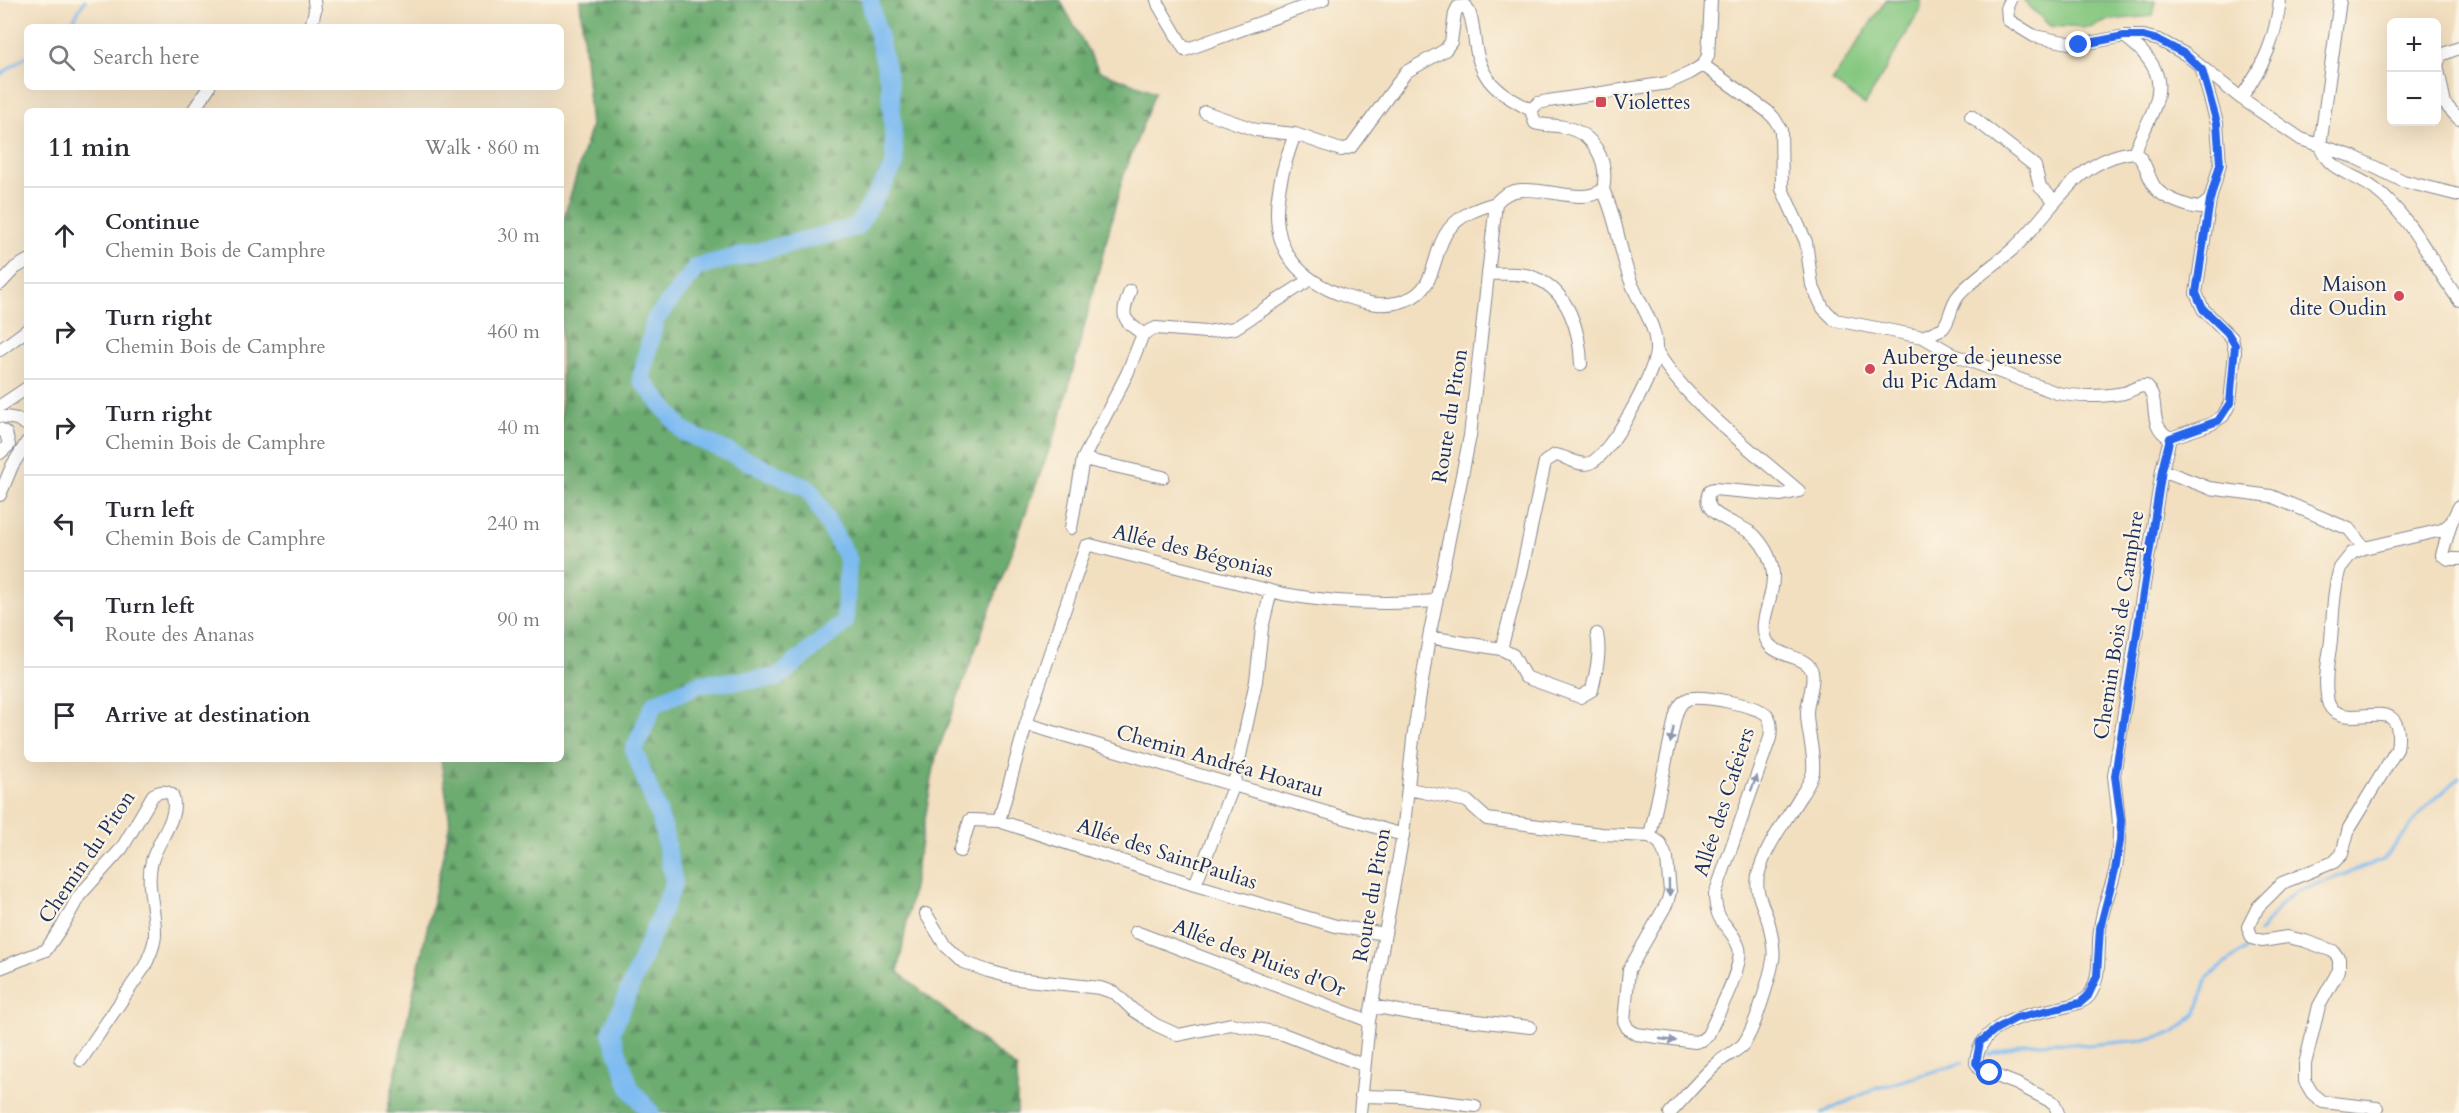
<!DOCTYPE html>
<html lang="en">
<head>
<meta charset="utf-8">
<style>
	:root { --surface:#fff; --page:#f7f7f7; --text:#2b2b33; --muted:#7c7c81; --line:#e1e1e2 }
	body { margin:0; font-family:Cardo,serif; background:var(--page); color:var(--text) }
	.controls { position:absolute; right:18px; top:18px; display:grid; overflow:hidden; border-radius:9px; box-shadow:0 6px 24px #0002 }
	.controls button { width:54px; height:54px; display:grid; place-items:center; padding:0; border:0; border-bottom:2px solid var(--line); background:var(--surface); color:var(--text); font:30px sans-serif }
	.stop { position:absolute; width:18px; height:18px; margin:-14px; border:4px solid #2563eb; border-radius:50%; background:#fff }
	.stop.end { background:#2563eb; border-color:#fff; box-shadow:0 2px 6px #0008 }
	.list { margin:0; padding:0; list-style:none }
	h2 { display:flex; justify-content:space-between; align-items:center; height:78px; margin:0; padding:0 24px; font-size:26px }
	h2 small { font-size:20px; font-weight:400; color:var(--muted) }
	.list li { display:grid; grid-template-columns:39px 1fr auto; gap:18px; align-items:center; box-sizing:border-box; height:96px; padding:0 24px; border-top:2px solid var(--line) }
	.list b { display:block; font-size:22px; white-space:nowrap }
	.list p { margin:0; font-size:20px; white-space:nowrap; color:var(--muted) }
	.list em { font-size:20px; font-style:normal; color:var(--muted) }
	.icon { flex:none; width:33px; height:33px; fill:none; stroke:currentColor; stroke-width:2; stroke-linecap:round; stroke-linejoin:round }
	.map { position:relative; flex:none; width:2459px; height:1113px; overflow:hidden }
	.search { position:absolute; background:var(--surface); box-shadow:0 6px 24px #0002; left:24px; top:24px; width:540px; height:66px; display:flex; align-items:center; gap:15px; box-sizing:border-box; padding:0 21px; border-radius:9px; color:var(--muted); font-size:22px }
	.panel { position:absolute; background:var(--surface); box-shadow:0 6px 24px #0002; left:24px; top:108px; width:540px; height:654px; border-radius:9px }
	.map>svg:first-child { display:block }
</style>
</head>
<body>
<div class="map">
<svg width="2459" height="1113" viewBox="0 0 2459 1113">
	<defs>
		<pattern id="forest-firs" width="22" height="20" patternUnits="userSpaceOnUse" patternTransform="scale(1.5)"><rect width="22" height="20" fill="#6cac6f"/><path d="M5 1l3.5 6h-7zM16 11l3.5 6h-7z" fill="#588c5e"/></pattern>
	</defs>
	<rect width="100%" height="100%" fill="#fcf5e5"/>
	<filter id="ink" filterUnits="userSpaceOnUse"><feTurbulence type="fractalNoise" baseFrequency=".0167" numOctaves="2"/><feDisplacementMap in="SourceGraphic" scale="12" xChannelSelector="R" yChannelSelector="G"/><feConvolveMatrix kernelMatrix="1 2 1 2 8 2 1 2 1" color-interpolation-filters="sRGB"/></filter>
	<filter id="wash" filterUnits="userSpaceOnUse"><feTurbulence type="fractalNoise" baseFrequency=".008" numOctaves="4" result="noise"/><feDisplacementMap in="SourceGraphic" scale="24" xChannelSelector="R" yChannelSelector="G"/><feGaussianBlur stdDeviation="1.35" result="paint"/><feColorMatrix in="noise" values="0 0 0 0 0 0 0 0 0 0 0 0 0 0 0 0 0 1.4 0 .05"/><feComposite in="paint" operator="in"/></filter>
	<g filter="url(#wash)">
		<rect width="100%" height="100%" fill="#f2dfc0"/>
		<!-- green -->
		<path fill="#86c881" stroke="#507c70" stroke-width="1.5" d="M 1886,0 L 1921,0 L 1921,8 L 1865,105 L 1832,81 Z
			M 2023,0 L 2155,0 L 2152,16 L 2109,20 L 2090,28 L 2050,26 Z"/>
		<!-- forest -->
		<path fill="url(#forest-firs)" stroke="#446e66" stroke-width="1.5" d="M 580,0 L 1060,0 L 1099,71 L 1155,92 L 1122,180 L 1060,420 L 936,756 L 898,972 L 1017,1069 L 1017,1113 L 387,1113 L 450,823 L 441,759 L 561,759 L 561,227 L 591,126 Z"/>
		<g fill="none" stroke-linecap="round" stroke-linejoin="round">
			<!-- stream -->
			<path stroke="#7ebbf1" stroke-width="3" d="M 69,27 L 85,0
				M 0,75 L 27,56
				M 2259,933 L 2283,902 L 2296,892 L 2383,860 L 2427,806 L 2459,778
				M 1988,1055 L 2023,1044 L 2061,1042 L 2088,1045 L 2144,1040 L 2174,1033 L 2197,1013 L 2207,978 L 2249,946
				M 1822,1113 L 1875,1089 L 1962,1063"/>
			<!-- river -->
			<path stroke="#7ebbf1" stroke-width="18" d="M 651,1113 L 630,1088 L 611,1033 L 674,883 L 662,823 L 634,750 L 654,704 L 700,684 L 777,678 L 845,622 L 848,559 L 809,489 L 684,432 L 641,379 L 655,320 L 697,267 L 857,227 L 895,164 L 890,85 L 870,0"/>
		</g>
	</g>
	<g filter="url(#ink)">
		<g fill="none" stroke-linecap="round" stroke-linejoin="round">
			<defs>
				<path id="minor" d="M 1157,0 L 1159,6 L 1185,50 L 1323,0
					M 2010,0 L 2007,6 L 2008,20 L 2034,36 L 2079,45 L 2124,36 L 2143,36 L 2159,40 L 2185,54 L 2241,98 L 2301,139 L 2354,157 L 2403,181 L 2459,195
					M 2340,0 L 2320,146 C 2328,172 2357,174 2376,190 C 2412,218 2432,264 2459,300
					M 311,27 L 315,10 L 314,0
					M 2124,36 C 2179,77 2157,101 2134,152
					M 2459,48 L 2441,55 L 2437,65 L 2445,104 L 2459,119
					M 1703,65 L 1767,111 L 1774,118 L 1781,130 L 1782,189 L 1806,242 L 1812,285 L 1823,308 L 1835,320 L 1923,337
					M 2241,98 C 2264,64 2275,42 2280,0
					M 193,111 L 209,87
					M 1205,112 L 1256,130 L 1295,134 L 1341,150 L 1351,147 L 1406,72 L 1445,50 L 1451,42 L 1455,13 L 1458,7 L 1466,6 C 1473,17 1473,30 1475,42 C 1480,81 1498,93 1531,110
					M 1971,116 L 2035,166 L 2040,187 L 2055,201
					M 1295,134 C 1270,201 1260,263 1339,294 C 1361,302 1383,309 1406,300 C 1438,289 1431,252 1449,229 C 1461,214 1479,208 1496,203
					M 1489,274 C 1503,274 1522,272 1535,278 C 1569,291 1580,332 1581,364
					M 0,284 L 15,268 L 27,261
					M 1130,291 C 1121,316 1121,319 1143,334
					M 0,350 L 27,330
					M 1657,352 C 1689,404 1752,450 1799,491 L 1781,495 L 1714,489 L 1710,490 C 1696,516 1742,523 1755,536 C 1797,582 1750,614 1768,643 C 1778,658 1808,655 1812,672 C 1815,684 1807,700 1807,713 C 1807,732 1815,752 1813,772 C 1811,782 1804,791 1798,800 C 1784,823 1764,849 1758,876 C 1754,895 1767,911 1770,928 C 1772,938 1775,950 1773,960 C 1769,981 1756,1024 1745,1042 C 1740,1050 1728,1054 1720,1061 C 1702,1076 1686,1096 1670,1113
					M 0,406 L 27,388
					M 0,416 L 17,419 L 27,425
					M 0,429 L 6,433 L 9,445 L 0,453
					M 2170,438 C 2145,424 2162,400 2146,386 C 2137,385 2132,391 2124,393 C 2103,397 2077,397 2057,393 L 1954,355 L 1923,337 L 1943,328 C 1951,319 1950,305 1959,295 C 1974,277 1997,264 2015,247 C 2054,210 2075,159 2134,152 C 2147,161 2147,177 2156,189 C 2164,198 2188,207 2200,208 L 2210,200
					M 2170,438 L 2211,424 L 2223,416 L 2230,403 L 2235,352 L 2232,338 L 2203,309 L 2196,293 L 2210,200 L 2220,164 L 2217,123 L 2202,70
					M 1083,459 L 1163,477
					M 2162,470 L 2209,488 L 2271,496 L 2349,529 L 2364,548
					M 0,495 L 12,466 L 27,442
					M 2451,523 L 2442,555 L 2449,559 L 2459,559
					M 1071,528 L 1083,459 L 1127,374 L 1143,334 L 1156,328 L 1206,332 L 1235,328 L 1309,280
					M 1429,637 L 1501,649 L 1513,655 L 1525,677 L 1580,697 L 1592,690 C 1596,671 1601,654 1597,634
					M 1501,649 L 1521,575 L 1545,462 L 1555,455 C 1566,456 1579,467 1590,463 C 1610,456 1656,372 1656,350 C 1657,321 1635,300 1628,273 C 1619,246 1616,216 1603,190
					M 1026,724 L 1403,835
					M 1409,789 L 1467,801 L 1487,819 L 1601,834 L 1650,836 L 1660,843 L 1667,859 L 1670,892 L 1667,903 L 1629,970 L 1624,1021 L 1628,1029 L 1636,1034 L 1695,1042 L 1702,1040 L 1708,1035 C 1716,1017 1744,966 1739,948 C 1731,924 1715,926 1715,894 L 1770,738 C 1771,731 1772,721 1767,715 C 1759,706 1699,694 1688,699 C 1680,702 1677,710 1675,718 L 1650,836
					M 999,821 L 1026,724 L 1086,546 L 1090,545 L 1283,594 C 1333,603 1384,605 1435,601
					M 960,851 L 970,820 L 999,821 L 1195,885 L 1336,926 L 1385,934
					M 1195,885 L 1234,784 L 1256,681 L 1262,628 L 1271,591
					M 926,914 L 945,945 L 963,962 L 988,971 L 1018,979 L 1100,988 L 1115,993 L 1133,1010 L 1156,1025 L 1178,1035 L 1231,1024 L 1283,1034 L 1363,1065
					M 1136,932 L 1369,1021
					M 0,968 L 46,950 L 63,925 L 79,896 L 122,848 L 153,795 C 160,791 166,790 172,795 C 181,816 157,841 152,861 C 145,885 156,910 155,935 C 155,946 149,956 145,966 L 81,1060
					M 1372,1006 L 1415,1014 L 1530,1027
					M 1361,1096 L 1402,1097 L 1475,1106
					M 2377,1108 L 2323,1102 L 2312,1093 L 2305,1081 L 2305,1064 L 2319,1006 L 2339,970 L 2339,959 L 2333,951 L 2305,941 L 2287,937 L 2262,941 L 2252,938 L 2248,927 L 2258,907 L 2282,883 L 2334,862 L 2342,854 L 2349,828 L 2397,749 C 2406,691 2358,728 2334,711 C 2329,707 2327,701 2327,695 C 2324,677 2329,658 2331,640 C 2333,617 2333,590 2340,568 L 2352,553 L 2364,548 L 2442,530 L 2451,523 L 2459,507
					M 1360,1113 L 1369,1021 L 1403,835 L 1413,739 L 1429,637 L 1470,436 L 1496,203 C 1521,171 1574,210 1603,190 C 1609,161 1594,133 1564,127 C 1554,125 1545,126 1535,123 L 1531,110 L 1538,103 L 1548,101 L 1668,83 L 1690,73 L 1703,65 L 1708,56 L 1711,0
					M 2058,1113 L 2054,1103 L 2017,1084 L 1981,1070 L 1976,1063 C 1979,1022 2026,1015 2060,1008 C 2070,1005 2082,1004 2089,996 C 2102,977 2097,951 2100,929 C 2102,907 2112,888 2116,867 C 2122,831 2118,811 2114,776 L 2162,470 L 2170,438"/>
			</defs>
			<!-- minor casing -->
			<use href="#minor" stroke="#86878f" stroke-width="14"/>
			<!-- minor -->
			<use href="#minor" stroke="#fff" stroke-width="12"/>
		</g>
		<!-- one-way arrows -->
		<defs><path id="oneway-solid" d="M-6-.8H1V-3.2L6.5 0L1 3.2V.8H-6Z" transform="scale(1.5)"/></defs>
		<g fill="#8d97ae">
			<use href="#oneway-solid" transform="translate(1672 735) rotate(102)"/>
			<use href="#oneway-solid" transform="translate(1754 783) rotate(-69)"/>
			<use href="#oneway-solid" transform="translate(1669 888) rotate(89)"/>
			<use href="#oneway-solid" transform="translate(1668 1040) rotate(8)"/>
		</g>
	</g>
	<g fill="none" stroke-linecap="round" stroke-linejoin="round" filter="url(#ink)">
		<!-- route -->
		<path stroke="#2563eb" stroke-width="8" d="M 1990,1073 L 1981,1070 L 1976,1063 L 1980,1042 L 1996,1029 L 2016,1018 L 2080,1003 L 2088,996 L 2097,976 L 2100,928 L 2115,870 L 2120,841 L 2121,820 L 2115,776 L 2162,470 L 2170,438 L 2218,421 L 2230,403 L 2235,345 L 2227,332 L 2203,309 L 2196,293 L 2210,200 L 2220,164 L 2217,123 L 2202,70 L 2185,54 L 2158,40 L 2143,36 L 2124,36 L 2079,45"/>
	</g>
	<!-- markers -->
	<g fill="#d1495b" stroke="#fcf5e5" stroke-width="2">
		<rect x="1595" y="96" width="12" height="12" rx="3"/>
		<circle cx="2399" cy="296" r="6"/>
		<circle cx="1870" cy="369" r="6"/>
	</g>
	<g text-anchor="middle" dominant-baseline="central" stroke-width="4.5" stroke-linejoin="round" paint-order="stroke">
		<!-- poi labels -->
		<g font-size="21" fill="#1b2f5e" stroke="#fcf5e5" text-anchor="start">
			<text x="1613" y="102">Violettes</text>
			<text x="2387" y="284" text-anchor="end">Maison<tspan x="2387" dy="24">dite Oudin</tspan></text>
			<text x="1882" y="357">Auberge de jeunesse<tspan x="1882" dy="24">du Pic Adam</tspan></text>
		</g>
		<!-- street labels -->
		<g font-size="21" fill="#1b2f5e" stroke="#fcf5e5">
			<text transform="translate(1450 416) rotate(-81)">Route du Piton</text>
			<text transform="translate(1193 551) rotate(14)">Allée des Bégonias</text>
			<text transform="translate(2119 625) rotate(-81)">Chemin Bois de Camphre</text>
			<text transform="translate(1220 761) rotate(16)">Chemin Andréa Hoarau</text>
			<text transform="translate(1724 802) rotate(-72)">Allée des Cafeiers</text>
			<text transform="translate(1167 854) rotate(18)">Allée des SaintPaulias</text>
			<text transform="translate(87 857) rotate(-56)">Chemin du Piton</text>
			<text transform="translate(1372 895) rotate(-80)">Route du Piton</text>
			<text transform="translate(1259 958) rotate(21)">Allée des Pluies d'Or</text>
		</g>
	</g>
</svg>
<div class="controls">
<button>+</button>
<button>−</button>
</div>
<div class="stop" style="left:1990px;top:1073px"></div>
<div class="stop end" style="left:2079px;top:45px"></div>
<div class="search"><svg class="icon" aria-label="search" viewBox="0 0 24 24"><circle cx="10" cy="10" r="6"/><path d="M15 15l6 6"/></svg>Search here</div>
<section class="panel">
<h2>11 min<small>Walk · 860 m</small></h2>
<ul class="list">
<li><svg class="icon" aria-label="ahead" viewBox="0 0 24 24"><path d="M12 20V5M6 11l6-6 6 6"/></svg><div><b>Continue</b><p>Chemin Bois de Camphre</p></div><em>30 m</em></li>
<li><svg class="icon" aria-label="right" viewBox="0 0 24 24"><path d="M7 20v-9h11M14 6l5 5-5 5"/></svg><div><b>Turn right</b><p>Chemin Bois de Camphre</p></div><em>460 m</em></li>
<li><svg class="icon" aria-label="right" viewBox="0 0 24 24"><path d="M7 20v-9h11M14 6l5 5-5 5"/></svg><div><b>Turn right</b><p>Chemin Bois de Camphre</p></div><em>40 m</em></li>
<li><svg class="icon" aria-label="left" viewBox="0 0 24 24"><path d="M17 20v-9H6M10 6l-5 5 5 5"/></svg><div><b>Turn left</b><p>Chemin Bois de Camphre</p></div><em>240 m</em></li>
<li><svg class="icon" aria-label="left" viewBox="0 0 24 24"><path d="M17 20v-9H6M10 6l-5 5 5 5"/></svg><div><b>Turn left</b><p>Route des Ananas</p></div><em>90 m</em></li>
<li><svg class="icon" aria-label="arrive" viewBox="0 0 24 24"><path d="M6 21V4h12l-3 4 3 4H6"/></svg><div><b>Arrive at destination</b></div></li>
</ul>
</section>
</div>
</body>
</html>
